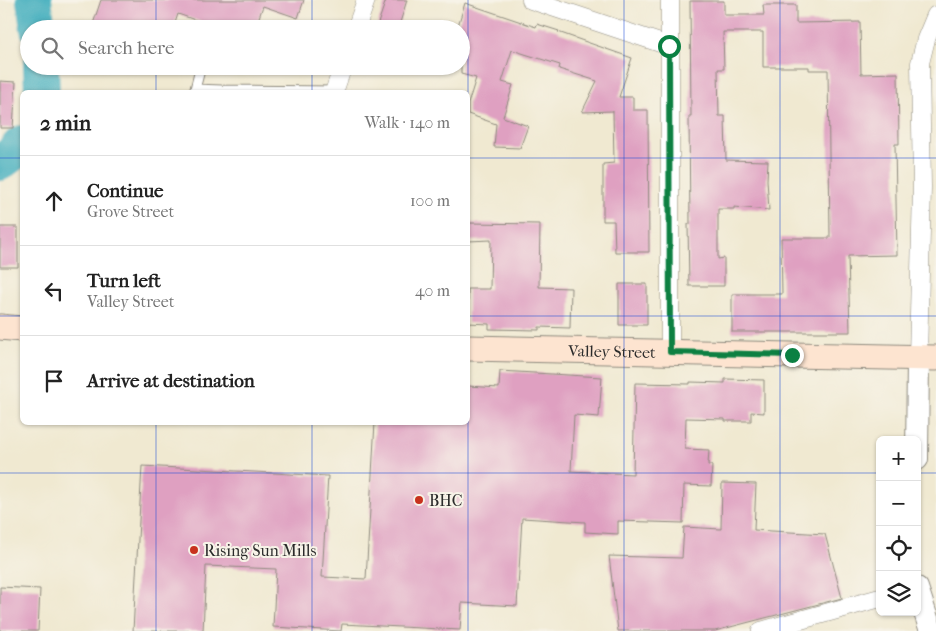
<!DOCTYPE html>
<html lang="en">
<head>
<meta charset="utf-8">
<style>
	:root { --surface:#fff; --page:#f2f2f2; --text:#222; --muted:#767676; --line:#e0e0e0 }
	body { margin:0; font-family:"IM FELL French Canon",serif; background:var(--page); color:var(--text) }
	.controls { position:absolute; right:15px; bottom:15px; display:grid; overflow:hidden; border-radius:8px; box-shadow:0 1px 4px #0004 }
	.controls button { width:45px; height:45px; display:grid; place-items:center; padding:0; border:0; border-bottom:1px solid var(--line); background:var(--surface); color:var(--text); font:25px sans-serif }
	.stop { position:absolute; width:15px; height:15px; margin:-11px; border:4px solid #0b8043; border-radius:50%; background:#fff }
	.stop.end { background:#0b8043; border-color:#fff; box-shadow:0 1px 5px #0008 }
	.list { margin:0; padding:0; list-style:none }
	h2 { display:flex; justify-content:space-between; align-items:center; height:65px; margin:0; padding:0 20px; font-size:21px }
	h2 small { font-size:16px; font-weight:400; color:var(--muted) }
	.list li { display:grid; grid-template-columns:32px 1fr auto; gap:15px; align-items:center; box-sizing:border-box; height:90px; padding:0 20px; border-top:1px solid var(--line) }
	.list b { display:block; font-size:19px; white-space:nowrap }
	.list p { margin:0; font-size:16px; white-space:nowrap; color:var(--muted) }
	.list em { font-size:16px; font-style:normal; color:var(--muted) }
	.icon { flex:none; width:28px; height:28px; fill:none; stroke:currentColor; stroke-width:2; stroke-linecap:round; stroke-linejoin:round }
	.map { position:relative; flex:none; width:936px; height:631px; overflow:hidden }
	.search { position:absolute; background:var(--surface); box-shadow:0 1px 4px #0004; left:20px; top:20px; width:450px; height:55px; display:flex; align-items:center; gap:12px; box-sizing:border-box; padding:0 18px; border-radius:28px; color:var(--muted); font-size:19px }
	.panel { position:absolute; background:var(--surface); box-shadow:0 1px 4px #0004; left:20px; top:90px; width:450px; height:335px; border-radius:8px }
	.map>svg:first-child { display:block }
</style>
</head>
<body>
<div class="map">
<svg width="936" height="631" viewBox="0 0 936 631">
	<rect width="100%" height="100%" fill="#f7f3e8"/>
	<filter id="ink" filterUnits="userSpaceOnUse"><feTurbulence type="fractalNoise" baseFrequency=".02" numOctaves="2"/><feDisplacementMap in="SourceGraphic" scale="10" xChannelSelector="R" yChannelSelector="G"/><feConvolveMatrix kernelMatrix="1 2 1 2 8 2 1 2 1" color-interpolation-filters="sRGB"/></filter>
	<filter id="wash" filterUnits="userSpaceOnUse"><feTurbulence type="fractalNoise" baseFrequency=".0096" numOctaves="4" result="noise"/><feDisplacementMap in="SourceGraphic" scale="20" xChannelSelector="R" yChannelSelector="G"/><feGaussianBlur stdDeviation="1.12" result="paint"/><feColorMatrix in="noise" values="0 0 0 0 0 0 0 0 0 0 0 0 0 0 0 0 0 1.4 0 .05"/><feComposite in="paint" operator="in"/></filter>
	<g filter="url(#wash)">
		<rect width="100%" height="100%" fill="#f0e9d1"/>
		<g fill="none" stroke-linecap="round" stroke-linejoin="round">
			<!-- river -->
			<path stroke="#3fadbd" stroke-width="36" d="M 34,0 L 38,29
				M 41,66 L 42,92
				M 0,163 L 11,155 L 22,143"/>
		</g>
		<g id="blocks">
			<!-- building -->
			<path fill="#dfa0c1" d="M 101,0 L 304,0 L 298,18 L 263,6 L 255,29 L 221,29 L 178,14 L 173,29 L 105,29 L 93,24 Z
				M 386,0 L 407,0 L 398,29 L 376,29 Z
				M 690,1 L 724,1 L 724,15 L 764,15 L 763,5 L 796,5 L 796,23 L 860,22 L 861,74 L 898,73 L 899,144 L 895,144 L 897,255 L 848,256 L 850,332 L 732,332 L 732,294 L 782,294 L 781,238 L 830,238 L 828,70 L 809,70 L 809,67 L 763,67 L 763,32 L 723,32 L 724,69 L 718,69 L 719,116 L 725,116 L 726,160 L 768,161 L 767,180 L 769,210 L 734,207 L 734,209 L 718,209 L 718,259 L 724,258 L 724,286 L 689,286 L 688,224 L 690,224 L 689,116 L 691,116 Z
				M 465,3 L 536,27 L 537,24 L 559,31 L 558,32 L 632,58 L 619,97 L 633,97 L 633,110 L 648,110 L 649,252 L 615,252 L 614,221 L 603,221 L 603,164 L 614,163 L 613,111 L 582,112 L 597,81 L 559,69 L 560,65 L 512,50 L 502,82 L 513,85 L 503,117 L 528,126 L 520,148 L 494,147 L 496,124 L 468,114 L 468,104 L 476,78 L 461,74 L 461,29 L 457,29 Z
				M 0,81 L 16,82 L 13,128 L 0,128 Z
				M 468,223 L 540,224 L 539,287 L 571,288 L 570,328 L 539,327 L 539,330 L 489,329 L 489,324 L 468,323 L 468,289 L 490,289 L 491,240 L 468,241 Z
				M 0,227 L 18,227 L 18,267 L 0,267 Z
				M 619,284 L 647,284 L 647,325 L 619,325 Z
				M 500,371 L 602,377 L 599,417 L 574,415 L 571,471 L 633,474 L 635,383 L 690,384 L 690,382 L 725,383 L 725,379 L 764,380 L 764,413 L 751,412 L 751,421 L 725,421 L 725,419 L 686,418 L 685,449 L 709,450 L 708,465 L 712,465 L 711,486 L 684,485 L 683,523 L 618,521 L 618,534 L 585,532 L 585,522 L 522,518 L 517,606 L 462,603 L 460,630 L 342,624 L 341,631 L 273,627 L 276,569 L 206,566 L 203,631 L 133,631 L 142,466 L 328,476 L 322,577 L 366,579 L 375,422 L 468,422 L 468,386 L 499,388 Z
				M 722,483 L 756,484 L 754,530 L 825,534 L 842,598 L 715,631 L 618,631 L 609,556 L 682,558 L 684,527 L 721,529 Z
				M 0,587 L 40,589 L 38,631 L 0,631 Z"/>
		</g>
	</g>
	<g filter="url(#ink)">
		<use href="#blocks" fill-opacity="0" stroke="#8e8a7e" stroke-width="1"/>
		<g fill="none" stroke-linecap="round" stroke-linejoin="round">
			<defs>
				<path id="service" d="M 201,66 L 195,89 L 221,90
					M 221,92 L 221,90 L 335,91"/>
				<path id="minor" d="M 531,0 L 669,46
					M 356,29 L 366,0
					M 334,92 L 343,66
					M 670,352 L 670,0
					M 918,358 L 922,187 L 920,63 L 926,39 L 936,15
					M 761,631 L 880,598"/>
				<path id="tertiary" d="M 917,459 L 918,358
					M 917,588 L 931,631"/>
				<g id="secondary">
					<path d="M 0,327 L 22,329"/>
					<path id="s1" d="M 468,348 L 936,358"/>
				</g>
			</defs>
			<!-- service casing -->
			<use href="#service" stroke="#8e8a7e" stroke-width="11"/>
			<!-- minor casing -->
			<use href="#minor" stroke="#8e8a7e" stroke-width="19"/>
			<!-- tertiary casing -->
			<use href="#tertiary" stroke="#8e8a7e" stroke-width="24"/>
			<!-- secondary casing -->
			<use href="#secondary" stroke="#8e8a7e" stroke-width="27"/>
			<!-- service -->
			<use href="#service" stroke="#fff" stroke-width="9"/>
			<!-- minor -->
			<use href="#minor" stroke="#fff" stroke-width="18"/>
			<!-- tertiary -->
			<use href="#tertiary" stroke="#fff" stroke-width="22"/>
			<!-- secondary -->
			<use href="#secondary" stroke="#fde4d0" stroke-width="25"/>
		</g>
	</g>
	<g fill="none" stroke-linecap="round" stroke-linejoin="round" filter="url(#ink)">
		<!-- route -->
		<path stroke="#0b8043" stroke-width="6" d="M 669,46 L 670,352 L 792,355"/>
	</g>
	<!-- grid -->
	<path fill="none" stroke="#1d4ed8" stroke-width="1" stroke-opacity="0.55" d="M 156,0 L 156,29M 312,0 L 312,29M 468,0 L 468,631M 624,0 L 624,631M 780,0 L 780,631M 156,66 L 156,92M 312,66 L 312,92M 0,158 L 22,158M 468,158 L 936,158M 0,316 L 22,316M 468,316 L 936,316M 156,422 L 156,631M 312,422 L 312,631M 0,473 L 880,473M 917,473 L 936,473"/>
	<!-- markers -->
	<g fill="#c8321e" stroke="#f7f3e8" stroke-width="2">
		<circle cx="419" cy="500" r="5"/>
		<circle cx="194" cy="550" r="5"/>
	</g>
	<g text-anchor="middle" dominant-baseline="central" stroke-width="4" stroke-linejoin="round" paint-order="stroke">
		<!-- street labels -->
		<g font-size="16" fill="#2b2b2b" stroke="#f7f3e8">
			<text stroke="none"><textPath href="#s1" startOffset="144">Valley Street</textPath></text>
		</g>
		<!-- poi labels -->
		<g font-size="16" fill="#2b2b2b" stroke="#f7f3e8" text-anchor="start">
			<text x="429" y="500">BHC</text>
			<text x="204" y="550">Rising Sun Mills</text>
		</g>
	</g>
</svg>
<div class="controls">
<button>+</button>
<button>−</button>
<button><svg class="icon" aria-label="locate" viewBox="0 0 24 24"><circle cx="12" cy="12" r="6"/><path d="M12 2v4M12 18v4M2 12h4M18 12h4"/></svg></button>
<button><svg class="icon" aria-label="layers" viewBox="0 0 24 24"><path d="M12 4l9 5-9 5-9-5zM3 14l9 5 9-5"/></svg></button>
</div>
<div class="stop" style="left:669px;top:46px"></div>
<div class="stop end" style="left:792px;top:355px"></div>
<div class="search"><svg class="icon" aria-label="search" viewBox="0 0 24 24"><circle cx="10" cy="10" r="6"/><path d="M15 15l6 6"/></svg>Search here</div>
<section class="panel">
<h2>2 min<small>Walk · 140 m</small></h2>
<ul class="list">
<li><svg class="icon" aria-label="ahead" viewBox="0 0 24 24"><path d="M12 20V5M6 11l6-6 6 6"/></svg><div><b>Continue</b><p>Grove Street</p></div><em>100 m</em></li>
<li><svg class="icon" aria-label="left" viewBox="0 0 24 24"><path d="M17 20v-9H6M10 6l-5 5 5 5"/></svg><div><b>Turn left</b><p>Valley Street</p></div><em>40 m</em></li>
<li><svg class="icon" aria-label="arrive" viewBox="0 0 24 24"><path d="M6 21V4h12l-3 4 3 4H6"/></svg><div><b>Arrive at destination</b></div></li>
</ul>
</section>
</div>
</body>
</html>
